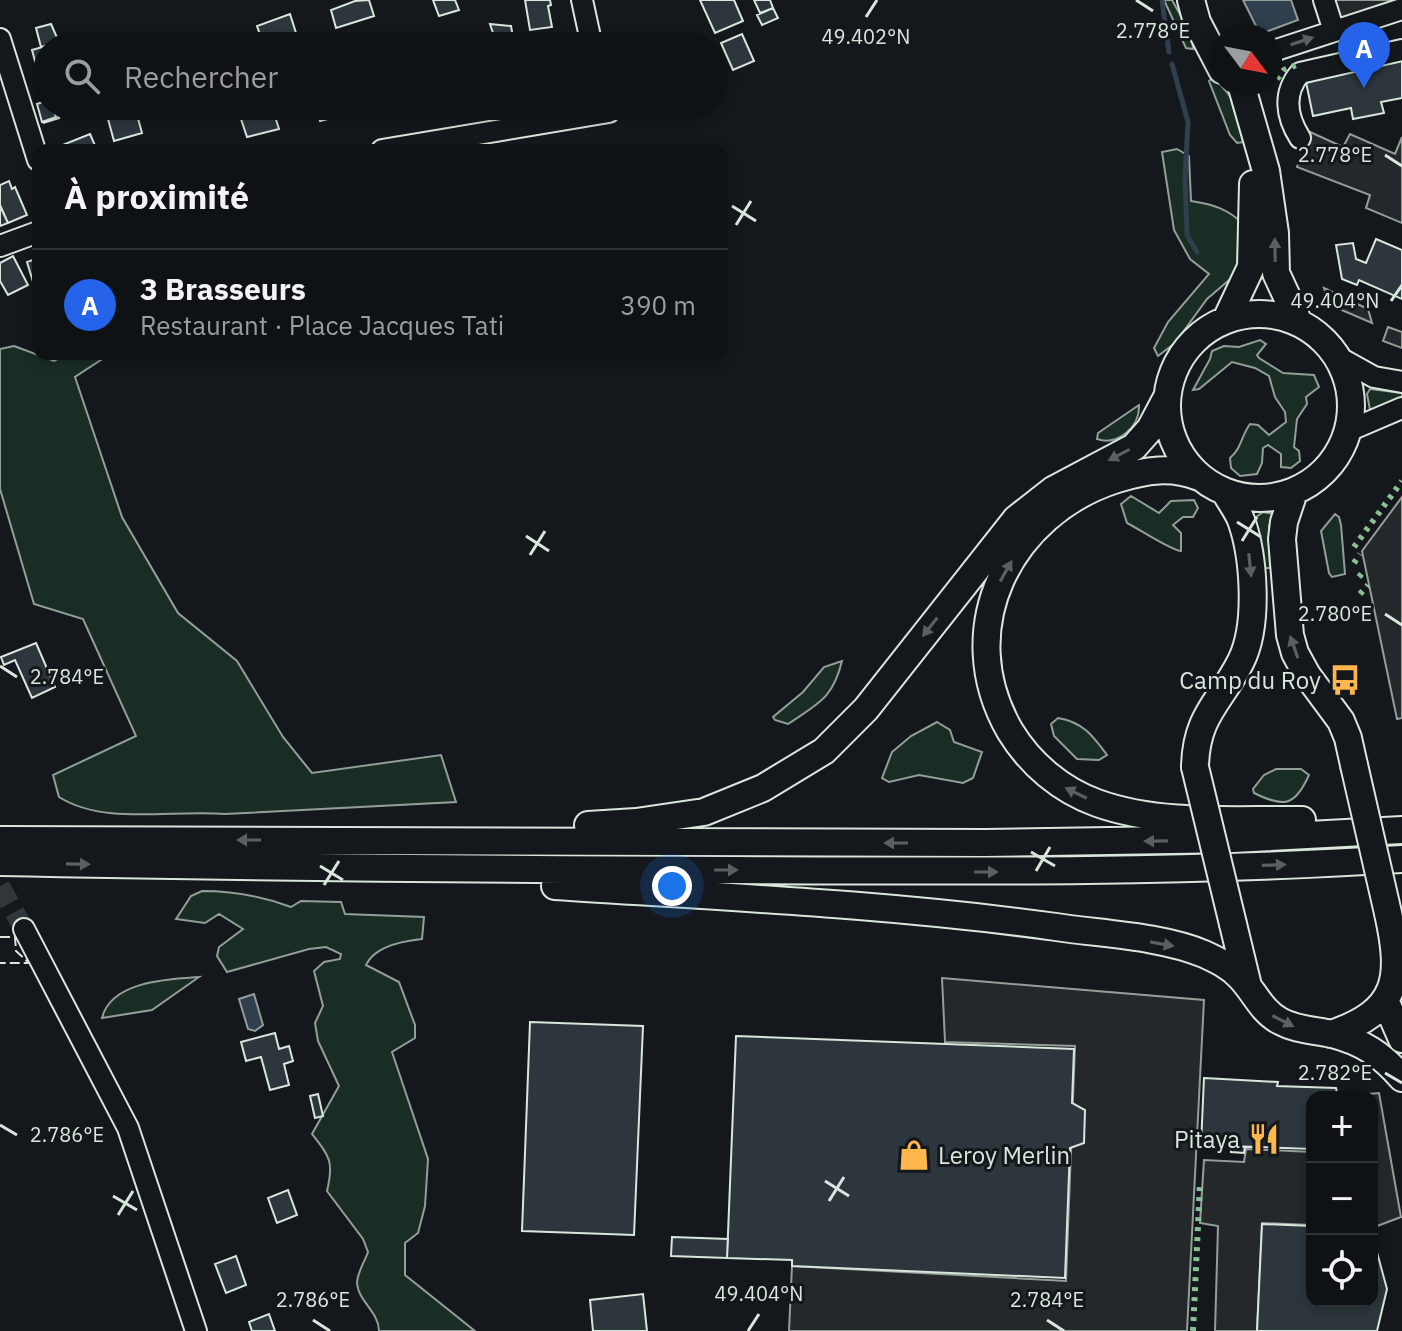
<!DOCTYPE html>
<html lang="fr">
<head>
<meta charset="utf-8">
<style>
	:root { --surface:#0f1215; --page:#1d2022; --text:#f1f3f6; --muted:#9b9ea0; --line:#2f3234; --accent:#2563eb }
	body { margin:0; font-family:"IBM Plex Sans",sans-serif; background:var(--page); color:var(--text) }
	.controls { position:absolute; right:24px; bottom:24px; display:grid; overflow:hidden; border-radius:16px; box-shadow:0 4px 12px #0003 }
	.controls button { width:72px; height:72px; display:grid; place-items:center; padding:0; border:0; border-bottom:2px solid var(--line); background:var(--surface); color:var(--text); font:40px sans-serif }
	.compass { position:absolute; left:1210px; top:24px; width:72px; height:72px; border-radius:50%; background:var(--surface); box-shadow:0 4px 12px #0003; rotate:122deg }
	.you { position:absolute; left:672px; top:886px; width:28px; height:28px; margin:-20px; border:6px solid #fff; border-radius:50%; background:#1a73e8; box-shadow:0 0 0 12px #1a73e833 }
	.badge { display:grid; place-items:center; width:52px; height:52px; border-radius:50%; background:var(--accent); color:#fff; font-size:26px; font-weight:700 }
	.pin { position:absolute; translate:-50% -66px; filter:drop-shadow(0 2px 4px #0008) }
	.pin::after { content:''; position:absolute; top:42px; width:28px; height:24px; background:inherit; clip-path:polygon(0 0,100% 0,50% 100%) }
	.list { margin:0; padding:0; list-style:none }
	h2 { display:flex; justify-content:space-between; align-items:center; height:104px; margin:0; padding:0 32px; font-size:34px }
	h2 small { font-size:26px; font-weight:400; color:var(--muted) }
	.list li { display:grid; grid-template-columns:52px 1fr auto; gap:24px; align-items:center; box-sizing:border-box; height:112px; padding:0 32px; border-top:2px solid var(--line) }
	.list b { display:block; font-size:30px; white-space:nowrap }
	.list p { margin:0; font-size:26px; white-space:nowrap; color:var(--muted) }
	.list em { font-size:26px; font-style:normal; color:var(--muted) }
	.icon { flex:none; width:44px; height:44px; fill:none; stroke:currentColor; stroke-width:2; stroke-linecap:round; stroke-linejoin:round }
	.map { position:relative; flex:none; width:1402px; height:1331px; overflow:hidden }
	.search { position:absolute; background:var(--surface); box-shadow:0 4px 12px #0003; left:32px; top:32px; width:696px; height:88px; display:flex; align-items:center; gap:20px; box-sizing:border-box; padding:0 28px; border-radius:44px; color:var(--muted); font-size:30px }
	.panel { position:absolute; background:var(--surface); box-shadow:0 4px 12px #0003; left:32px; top:144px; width:696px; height:216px; border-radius:16px }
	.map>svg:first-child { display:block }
</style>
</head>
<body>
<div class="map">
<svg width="1402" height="1331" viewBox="0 0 1402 1331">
	<rect width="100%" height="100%" fill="#14181c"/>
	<!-- green -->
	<path fill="#1a2d24" stroke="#939e99" stroke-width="2" d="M 1164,0 L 1172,0 L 1192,36 L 1193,49 L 1186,48 Z
		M 1214,77 L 1230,96 L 1244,142 L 1237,143 L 1230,135 L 1209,81 Z
		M 1177,149 L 1189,156 L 1191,201 C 1212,204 1229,209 1244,225 L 1243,268 L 1207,299 L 1175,343 L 1158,356 L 1154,348 L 1168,322 L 1209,274 L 1190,259 L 1174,230 L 1162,152 Z
		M 1260,340 L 1266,344 L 1257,355 L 1259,358 L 1283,373 L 1314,375 L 1319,387 L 1306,397 L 1307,404 L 1297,419 L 1294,447 L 1299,451 L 1300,461 L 1291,468 L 1281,467 L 1281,454 L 1268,445 L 1263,448 L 1262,463 L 1257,474 L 1240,476 L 1231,468 L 1230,458 C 1242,448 1241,436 1250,424 L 1258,425 L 1269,435 L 1286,422 L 1285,412 L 1275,397 L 1269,376 L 1255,368 L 1232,362 L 1199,389 L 1193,390 L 1210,359 L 1212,351 L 1224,346 L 1239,347 Z
		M 14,346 L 54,361 L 67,354 L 110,354 L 75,377 L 122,517 L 178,613 L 237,661 L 283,737 L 312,773 L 441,755 L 456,802 L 225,814 C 173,809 105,826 59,797 L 53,775 L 136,736 L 83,619 L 34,604 L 0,489 L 0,349 Z
		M 1370,389 L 1402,393 L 1402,397 L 1370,410 L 1367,394 Z
		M 1139,405 C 1140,427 1118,446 1097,439 L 1098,433 Z
		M 1131,496 L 1159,513 L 1171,501 L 1194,500 L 1198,508 L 1193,517 L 1183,517 L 1173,525 L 1181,533 L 1181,551 C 1172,551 1139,529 1127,523 L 1121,504 Z
		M 1263,512 L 1274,514 L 1269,526 L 1270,568 L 1259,568 L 1252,520 Z
		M 1335,514 L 1339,517 L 1341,525 L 1345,574 L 1332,577 L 1329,573 L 1321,531 Z
		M 842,661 C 833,698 819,703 788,724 L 775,720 L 773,717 L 803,692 L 824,667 Z
		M 1058,718 C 1083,722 1093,736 1107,755 L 1099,760 L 1077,759 L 1054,736 L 1051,724 Z
		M 937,722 L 950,730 L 954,742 L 982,752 L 973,778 L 963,783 L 919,775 L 889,782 L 882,778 L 892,752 L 911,736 Z
		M 1276,769 L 1301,769 L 1309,775 C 1295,806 1285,808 1254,793 L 1253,789 L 1264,775 Z
		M 202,891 C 233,891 262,896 291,907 L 301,901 L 341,902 L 345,914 L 424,917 L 422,939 C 402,941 375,946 366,965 L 399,982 L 415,1025 L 415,1038 L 392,1052 L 428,1159 L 425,1206 L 418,1233 L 405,1243 L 405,1275 L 475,1331 L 379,1331 C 379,1312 358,1301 357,1283 C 357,1273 365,1261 368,1252 L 363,1239 L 327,1191 C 334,1162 330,1157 312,1134 L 339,1086 L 318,1041 L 315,1023 L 323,1006 L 314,971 L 324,962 L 340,959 L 341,954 L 326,947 L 309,949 L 227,972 L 217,956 L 219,947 L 243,929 L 219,914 L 205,923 L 176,919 L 191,896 Z
		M 199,977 L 152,1010 L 102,1018 C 111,981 169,979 199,977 Z"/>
	<!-- parking -->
	<path fill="#24282b" stroke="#939e99" stroke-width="2" d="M 1324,0 L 1400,0 L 1332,22 Z
		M 1310,132 L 1343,147 L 1350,134 L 1395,154 L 1402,137 L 1402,223 L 1366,208 L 1370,195 L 1297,167 Z
		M 1324,288 L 1368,309 L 1372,323 L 1330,305 Z
		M 1388,327 L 1402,332 L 1402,348 L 1383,341 Z
		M 1402,497 L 1402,718 L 1397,719 L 1362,551 Z
		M 942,978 L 1204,1000 L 1187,1331 L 789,1331 L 792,1266 L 1066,1281 L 1075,1046 L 945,1042 Z
		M 1379,1093 L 1401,1217 L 1372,1228 L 1372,1097 L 1342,1096 Z
		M 1246,1149 L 1312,1152 L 1312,1225 L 1262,1223 L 1257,1331 L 1215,1331 L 1218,1226 L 1200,1223 L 1204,1160 L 1244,1162 Z"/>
	<!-- water -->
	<path fill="#2f3f4d" stroke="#939e99" stroke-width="2" d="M 1243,0 L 1291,0 L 1298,20 L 1260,34 Z
		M 254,994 L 263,1025 L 255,1031 L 248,1029 L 239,999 Z"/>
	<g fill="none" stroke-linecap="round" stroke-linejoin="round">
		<!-- stream -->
		<path stroke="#2f3f4d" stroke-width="5" d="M 1162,0 L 1169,52
			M 1172,64 L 1188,122 L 1185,180 L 1187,235 L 1197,252"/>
	</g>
	<!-- building -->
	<path fill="#2c363c" stroke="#d8e6dc" stroke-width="2" d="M 369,0 L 374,16 L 336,28 L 331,10 L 355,1 Z
		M 433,0 L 455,0 L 459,10 L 439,16 Z
		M 525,0 L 550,0 L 551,5 L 548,6 L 552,27 L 530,30 Z
		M 700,0 L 734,0 L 743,21 L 715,33 Z
		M 754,0 L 770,0 L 773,8 L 760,13 Z
		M 773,8 L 778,18 L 762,25 L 757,15 Z
		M 290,14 L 297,36 L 264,46 L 257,26 Z
		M 51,24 L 59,42 L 41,47 L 36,28 Z
		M 490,24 L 511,26 L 514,43 L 497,45 Z
		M 446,33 L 450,45 L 425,46 L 423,40 Z
		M 742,34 L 754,61 L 733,70 L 721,43 Z
		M 46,46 L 46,74 L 39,76 L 32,50 Z
		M 1402,56 L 1402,98 L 1381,102 L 1384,113 L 1353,119 L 1351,108 L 1313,116 L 1305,77 Z
		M 46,101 L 46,106 L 52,106 L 56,117 L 42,122 L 37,104 Z
		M 52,106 L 55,106 L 59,118 L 43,123 L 56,117 Z
		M 315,106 L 361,106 L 362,110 L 320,121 Z
		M 361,106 L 389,106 L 390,112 L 378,116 L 377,112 L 364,116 Z
		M 273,110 L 279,129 L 247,137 L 241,119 Z
		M 136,111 L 142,133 L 114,141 L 108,119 Z
		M 90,134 L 97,150 L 62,150 L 60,146 Z
		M 9,181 L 12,189 L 15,187 L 27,215 L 8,223 L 0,205 L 0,185 Z
		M 1,208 L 8,223 L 0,226 L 0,209 Z
		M 1376,239 L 1402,250 L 1402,299 L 1359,280 L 1357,285 L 1342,279 L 1336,245 L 1353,243 L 1356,259 L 1366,263 Z
		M 13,256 L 28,285 L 8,295 L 0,281 L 0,263 Z
		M 38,258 L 38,283 L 34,285 L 27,262 Z
		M 36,643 L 55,687 L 32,698 L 15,660 L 4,665 L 1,657 Z
		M 530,1022 L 643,1026 L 634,1235 L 522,1231 Z
		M 275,1033 L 279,1049 L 289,1046 L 293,1061 L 284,1064 L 289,1085 L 270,1090 L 261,1057 L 246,1061 L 241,1042 Z
		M 736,1036 L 1074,1049 L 1072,1103 L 1085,1110 L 1084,1143 L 1070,1148 L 1065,1278 L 792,1266 L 792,1260 L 727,1258 Z
		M 1204,1078 L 1278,1082 L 1277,1086 L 1336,1088 L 1338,1097 L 1312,1097 L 1312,1149 L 1201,1145 Z
		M 318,1094 L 323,1116 L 315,1118 L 310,1096 Z
		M 1231,1146 L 1245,1147 L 1244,1153 L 1231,1152 Z
		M 288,1190 L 297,1215 L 277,1223 L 268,1198 Z
		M 1262,1224 L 1312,1226 L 1312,1301 L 1372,1301 L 1372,1234 L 1387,1289 L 1377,1331 L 1257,1331 Z
		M 672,1237 L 728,1239 L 727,1258 L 671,1256 Z
		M 236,1256 L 246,1285 L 226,1293 L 215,1264 Z
		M 643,1294 L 647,1331 L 593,1331 L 590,1300 Z
		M 269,1314 L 275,1331 L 252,1331 L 249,1322 Z"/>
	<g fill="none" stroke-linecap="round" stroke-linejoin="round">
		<!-- minor-tunnel -->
		<path stroke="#313739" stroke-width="20" stroke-dasharray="20 10" stroke-linecap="butt" d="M 0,886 L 24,929"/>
		<defs>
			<path id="minor" d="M 582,0 L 592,46
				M 1324,0 L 1334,31
				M 0,39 L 38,160
				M 1270,52 L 1402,9
				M 1300,138 C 1286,116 1283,93 1300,73 L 1402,50
				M 382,150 L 609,112 L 607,106
				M 0,246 L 38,232
				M 1338,357 L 1374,377 L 1402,382
				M 1348,431 L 1402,408
				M 24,929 L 128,1128 L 196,1331"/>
			<path id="major" d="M 1191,0 L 1197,22 L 1222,70
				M 1241,84 L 1266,171 L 1275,233 L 1276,273 L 1299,323
				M1167 406a92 92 0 1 1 184 0a92 92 0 1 1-184 0Z
				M 1226,320 L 1251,267 L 1253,184
				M 1199,477 C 1171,466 1146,470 1117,479 C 1009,513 951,629 1010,731 C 1030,764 1061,790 1097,803 C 1161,826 1236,819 1302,820
				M 1294,492 L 1284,522 L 1282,539 L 1290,635 L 1295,653 L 1307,675 L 1341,721 L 1348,738 L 1354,765
				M 1195,767 C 1196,715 1220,703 1241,661 C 1259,625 1254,556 1241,520 C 1237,510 1230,501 1225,492
				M 588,825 L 636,822 L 704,812 L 763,788 L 824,751 L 866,709 L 1016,519 L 1053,490 L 1134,447 L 1150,429 L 1167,397
				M 0,840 L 985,843 L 1233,839 L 1402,830
				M 0,862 C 244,867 488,869 733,870 C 956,871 1179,873 1402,859
				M 555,886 C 722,897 890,904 1056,927 C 1102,934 1161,936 1204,954 C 1217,960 1230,966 1240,977 C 1254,991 1261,1011 1280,1021 C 1296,1030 1314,1030 1332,1034 C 1363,1042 1382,1055 1402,1078
				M 1233,924 L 1248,986
				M 1385,1000 L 1402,1039
				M 1331,1034 C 1400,1011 1402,977 1388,913"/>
		</defs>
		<!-- minor casing -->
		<use href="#minor" stroke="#d8e6dc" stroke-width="24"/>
		<!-- major casing -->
		<use href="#major" stroke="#d8e6dc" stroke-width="30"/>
		<!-- minor -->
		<use href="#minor" stroke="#14181c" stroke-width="20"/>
		<!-- major -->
		<use href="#major" stroke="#14181c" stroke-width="26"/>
		<defs>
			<path id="major-bridge" d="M 1354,765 L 1388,913
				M 1195,767 L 1233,924"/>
		</defs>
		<!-- major-bridge casing -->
		<use href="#major-bridge" stroke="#d8e6dc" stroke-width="30" stroke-linecap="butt"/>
		<!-- major-bridge -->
		<use href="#major-bridge" stroke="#14181c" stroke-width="26"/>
		<!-- hedge -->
		<path stroke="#8ac095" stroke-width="6" stroke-dasharray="4 6" stroke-linecap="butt" d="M 1277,79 L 1284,70 L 1299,64
			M 1354,547 L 1402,481
			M 1354,563 L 1360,554
			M 1359,577 L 1364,571
			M 1360,594 L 1368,585
			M 1193,1331 L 1200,1183"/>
		<!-- fence -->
		<path stroke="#d8e6dc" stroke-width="2" stroke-dasharray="10 4" stroke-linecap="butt" d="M 0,937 L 15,937 L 16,951 L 29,963 L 0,963"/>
	</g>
	<!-- one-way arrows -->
	<defs><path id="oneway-solid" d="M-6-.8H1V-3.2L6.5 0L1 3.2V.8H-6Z" transform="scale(2)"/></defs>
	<g fill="#59605f">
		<use href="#oneway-solid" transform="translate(1302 41) rotate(-18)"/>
		<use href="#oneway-solid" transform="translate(1275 250) rotate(-91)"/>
		<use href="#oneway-solid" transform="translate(1119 455) rotate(152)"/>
		<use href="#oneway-solid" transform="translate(1250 565) rotate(84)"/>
		<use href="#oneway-solid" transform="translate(1006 571) rotate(-61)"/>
		<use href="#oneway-solid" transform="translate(930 627) rotate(128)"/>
		<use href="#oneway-solid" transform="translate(1294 647) rotate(-109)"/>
		<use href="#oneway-solid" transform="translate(1076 793) rotate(-154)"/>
		<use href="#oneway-solid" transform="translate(249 840) rotate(180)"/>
		<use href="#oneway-solid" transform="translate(1156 841) rotate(179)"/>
		<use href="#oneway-solid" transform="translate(896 843) rotate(-180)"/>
		<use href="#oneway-solid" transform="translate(78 864) rotate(1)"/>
		<use href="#oneway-solid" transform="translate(1274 865) rotate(-2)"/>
		<use href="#oneway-solid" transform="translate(726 870)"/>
		<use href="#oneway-solid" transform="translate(986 872)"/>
		<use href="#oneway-solid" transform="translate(1162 944) rotate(10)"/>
		<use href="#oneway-solid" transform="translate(1283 1021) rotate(27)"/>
	</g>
	<!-- ticks -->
	<path fill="none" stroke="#d8e6dc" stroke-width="3" d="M 1136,0 L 1153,11M 866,17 L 877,0M 1385,155 L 1402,166M 732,206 L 756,221M 736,225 L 751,201M 1391,301 L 1402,285M 1237,522 L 1261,537M 526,536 L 549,551M 1242,541 L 1257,517M 530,555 L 545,531M 1385,614 L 1402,625M 0,666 L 17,677M 1031,852 L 1055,866M 320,866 L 343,880M 1036,871 L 1050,847M 324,885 L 339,861M 1385,1073 L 1402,1083M 0,1125 L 17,1135M 825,1181 L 849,1196M 113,1196 L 137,1210M 829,1201 L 844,1177M 118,1215 L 133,1191M 313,1320 L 330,1331M 1047,1320 L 1064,1331M 748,1331 L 759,1314"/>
	<!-- icons -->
	<defs>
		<symbol id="bus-bare" viewBox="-9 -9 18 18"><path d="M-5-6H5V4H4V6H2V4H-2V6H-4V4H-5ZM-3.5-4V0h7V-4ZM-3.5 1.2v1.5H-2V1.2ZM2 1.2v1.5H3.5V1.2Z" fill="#ffb74d" stroke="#14181c" stroke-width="2.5" paint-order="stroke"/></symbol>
		<symbol id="restaurant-bare" viewBox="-9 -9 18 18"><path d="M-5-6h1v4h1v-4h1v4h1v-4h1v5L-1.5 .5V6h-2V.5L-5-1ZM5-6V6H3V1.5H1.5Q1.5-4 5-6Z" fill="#ffb74d" stroke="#14181c" stroke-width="2.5" paint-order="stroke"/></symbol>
		<symbol id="shop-bare" viewBox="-9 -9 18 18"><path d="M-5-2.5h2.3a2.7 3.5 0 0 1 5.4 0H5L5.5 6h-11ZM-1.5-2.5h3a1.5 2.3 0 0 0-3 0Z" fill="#ffb74d" stroke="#14181c" stroke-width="2.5" paint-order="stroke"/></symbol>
	</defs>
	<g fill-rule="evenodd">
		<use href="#bus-bare" x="1323" y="658" width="44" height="44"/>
		<use href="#restaurant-bare" x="1242" y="1117" width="44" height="44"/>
		<use href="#shop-bare" x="892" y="1133" width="44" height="44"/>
	</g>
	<g text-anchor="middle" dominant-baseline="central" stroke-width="6" stroke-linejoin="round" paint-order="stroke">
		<!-- poi labels -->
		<g font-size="24" fill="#d8e6dc" stroke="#14181c" text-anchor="end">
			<text x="1321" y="680">Camp du Roy</text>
			<text x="1240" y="1139">Pitaya</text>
			<text x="938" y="1155" text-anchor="start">Leroy Merlin</text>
		</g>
	</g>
	<g font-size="20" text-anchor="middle" fill="#d8e6dc" stroke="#14181c" stroke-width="6" stroke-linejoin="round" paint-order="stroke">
		<text x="1153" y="38">2.778°E</text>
		<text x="866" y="44">49.402°N</text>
		<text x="1335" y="162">2.778°E</text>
		<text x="1335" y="308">49.404°N</text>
		<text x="1335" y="621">2.780°E</text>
		<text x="67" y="684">2.784°E</text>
		<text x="1335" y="1080">2.782°E</text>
		<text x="67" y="1142">2.786°E</text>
		<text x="759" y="1301">49.404°N</text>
		<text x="313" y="1307">2.786°E</text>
		<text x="1047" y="1307">2.784°E</text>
	</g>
</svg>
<div class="controls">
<button>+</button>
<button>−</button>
<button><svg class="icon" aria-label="locate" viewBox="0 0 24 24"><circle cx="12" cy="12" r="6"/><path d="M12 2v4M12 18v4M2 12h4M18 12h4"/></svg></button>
</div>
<svg class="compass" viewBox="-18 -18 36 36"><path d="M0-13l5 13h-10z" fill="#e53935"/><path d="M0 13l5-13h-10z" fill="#9b9ea0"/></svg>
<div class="you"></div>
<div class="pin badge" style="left:1364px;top:88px">A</div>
<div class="search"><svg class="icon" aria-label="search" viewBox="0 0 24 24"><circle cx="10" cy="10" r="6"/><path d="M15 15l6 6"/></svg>Rechercher</div>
<section class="panel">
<h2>À proximité<small></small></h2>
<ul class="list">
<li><span class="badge">A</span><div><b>3 Brasseurs</b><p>Restaurant · Place Jacques Tati</p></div><em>390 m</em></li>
</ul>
</section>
</div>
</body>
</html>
